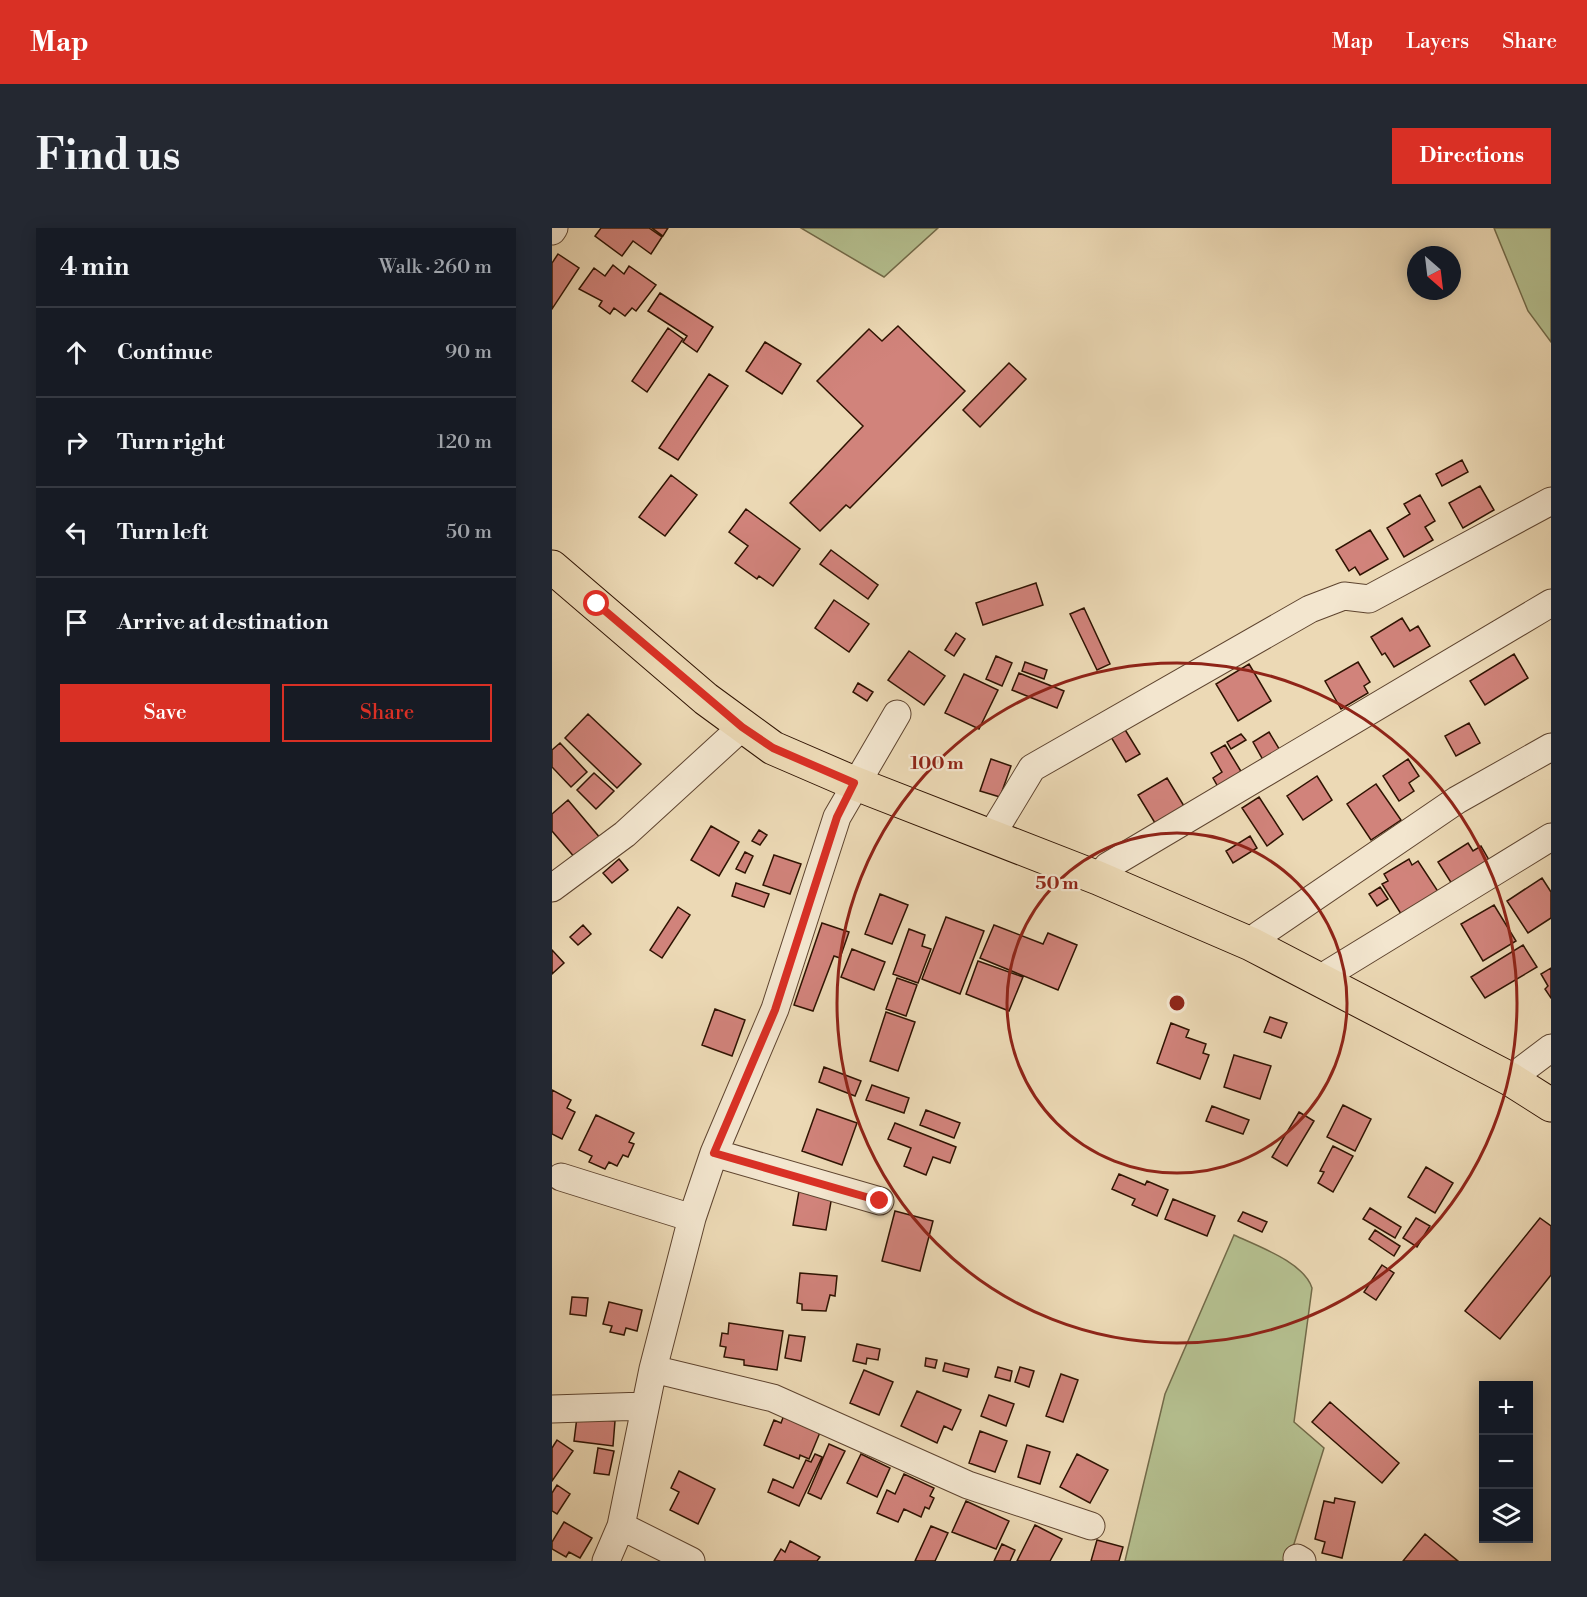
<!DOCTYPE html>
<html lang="en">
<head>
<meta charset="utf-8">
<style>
	:root { --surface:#171b24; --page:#242831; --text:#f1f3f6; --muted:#9ea1a6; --line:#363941; --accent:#d93025 }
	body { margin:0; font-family:"Libre Bodoni",serif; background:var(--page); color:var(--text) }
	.controls { position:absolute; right:18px; bottom:18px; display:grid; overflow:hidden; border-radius:0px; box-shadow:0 3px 15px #0003 }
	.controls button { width:54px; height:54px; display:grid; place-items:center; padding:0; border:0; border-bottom:2px solid var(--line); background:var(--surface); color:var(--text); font:30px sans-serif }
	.compass { position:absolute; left:855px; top:18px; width:54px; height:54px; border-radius:50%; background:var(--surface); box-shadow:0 3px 15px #0003; rotate:152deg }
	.stop { position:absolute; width:18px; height:18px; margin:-14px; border:4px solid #d93025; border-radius:50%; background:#fff }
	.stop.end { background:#d93025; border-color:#fff; box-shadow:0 2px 6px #0008 }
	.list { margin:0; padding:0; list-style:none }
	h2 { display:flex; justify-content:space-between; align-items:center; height:78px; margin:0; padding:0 24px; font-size:26px }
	h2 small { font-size:20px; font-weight:400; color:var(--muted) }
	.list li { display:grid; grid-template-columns:39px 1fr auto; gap:18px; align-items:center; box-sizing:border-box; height:90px; padding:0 24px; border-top:2px solid var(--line) }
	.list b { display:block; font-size:22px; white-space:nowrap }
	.list em { font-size:20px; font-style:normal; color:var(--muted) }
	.actions { display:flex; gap:12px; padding:18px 24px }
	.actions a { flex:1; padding:14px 0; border:2px solid var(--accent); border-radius:0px; text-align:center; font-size:21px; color:var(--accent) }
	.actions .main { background:var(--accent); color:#fff }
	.icon { flex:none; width:33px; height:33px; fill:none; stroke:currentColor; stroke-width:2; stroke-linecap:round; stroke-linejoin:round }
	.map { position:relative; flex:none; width:999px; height:1333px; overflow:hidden; border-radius:0px }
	header { display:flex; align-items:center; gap:36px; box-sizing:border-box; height:84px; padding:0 30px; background:var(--accent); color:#fff }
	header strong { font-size:28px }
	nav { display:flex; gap:33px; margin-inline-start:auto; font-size:21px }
	.intro { display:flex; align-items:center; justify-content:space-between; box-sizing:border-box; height:144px; padding:0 36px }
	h1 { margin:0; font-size:42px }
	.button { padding:15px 27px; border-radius:0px; background:var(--accent); color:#fff; font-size:21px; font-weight:700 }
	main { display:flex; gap:36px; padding:0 36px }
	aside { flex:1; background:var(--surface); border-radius:0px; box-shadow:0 3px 15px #0003 }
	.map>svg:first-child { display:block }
</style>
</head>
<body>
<header>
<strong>Map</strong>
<nav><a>Map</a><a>Layers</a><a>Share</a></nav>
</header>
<div class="intro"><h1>Find us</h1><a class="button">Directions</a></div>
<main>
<aside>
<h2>4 min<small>Walk · 260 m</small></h2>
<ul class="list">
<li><svg class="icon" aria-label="ahead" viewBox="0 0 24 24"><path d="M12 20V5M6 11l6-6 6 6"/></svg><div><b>Continue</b></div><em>90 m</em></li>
<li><svg class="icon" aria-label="right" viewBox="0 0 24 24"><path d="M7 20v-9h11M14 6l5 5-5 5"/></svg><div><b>Turn right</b></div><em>120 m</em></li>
<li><svg class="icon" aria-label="left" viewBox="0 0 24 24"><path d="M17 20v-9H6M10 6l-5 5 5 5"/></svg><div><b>Turn left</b></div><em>50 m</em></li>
<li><svg class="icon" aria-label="arrive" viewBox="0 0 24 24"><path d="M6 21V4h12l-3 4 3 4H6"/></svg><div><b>Arrive at destination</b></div></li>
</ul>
<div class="actions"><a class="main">Save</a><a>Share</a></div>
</aside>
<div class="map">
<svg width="999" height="1333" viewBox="0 0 999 1333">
	<rect width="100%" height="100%" fill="#ecd9b5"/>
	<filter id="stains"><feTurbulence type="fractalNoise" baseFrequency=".00333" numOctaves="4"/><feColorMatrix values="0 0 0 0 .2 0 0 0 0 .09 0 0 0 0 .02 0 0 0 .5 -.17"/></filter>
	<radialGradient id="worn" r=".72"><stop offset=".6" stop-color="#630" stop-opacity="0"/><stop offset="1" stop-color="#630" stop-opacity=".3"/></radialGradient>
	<!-- green -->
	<path fill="#b5c090" stroke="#726a49" stroke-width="1.5" d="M 249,0 L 386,0 L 332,49 Z
		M 942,0 L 999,0 L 999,114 L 976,83 Z
		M 682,1007 C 705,1018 752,1034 760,1060 L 742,1194 L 772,1220 L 742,1316 L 732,1333 L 573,1333 L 613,1166 Z"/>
	<!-- building -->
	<path fill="#d1837b" stroke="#2f1302" stroke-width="1.5" d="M 49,0 L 97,0 L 110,9 L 99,26 L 81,13 L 70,28 L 43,8 Z
		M 100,0 L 116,0 L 111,8 Z
		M 6,26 L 27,40 L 0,81 L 0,35 Z
		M 61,37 L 72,46 L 77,38 L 104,57 L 84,83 L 80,80 L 73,88 L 62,80 L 58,86 L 47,78 L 50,73 L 27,61 L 42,40 L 53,48 Z
		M 108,65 L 161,99 L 145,124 L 131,114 L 135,108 L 96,83 Z
		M 346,98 L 413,163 L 298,280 L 294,277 L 268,303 L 238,275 L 311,198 L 265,153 L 317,101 L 330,113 Z
		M 116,100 L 131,111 L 95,164 L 80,153 Z
		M 213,114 L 249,136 L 230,166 L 194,143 Z
		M 457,135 L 474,151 L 428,199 L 411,182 Z
		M 157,146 L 176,158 L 126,232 L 107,220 Z
		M 910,232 L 916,244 L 890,258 L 884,246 Z
		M 119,247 L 145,267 L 113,308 L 87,289 Z
		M 928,258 L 942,282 L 911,300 L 897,275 Z
		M 868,267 L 883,293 L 873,299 L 881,312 L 852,329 L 835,300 L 858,286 L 852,276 Z
		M 194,281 L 248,321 L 221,358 L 207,348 L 205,351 L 183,335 L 196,318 L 177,304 Z
		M 818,302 L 836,331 L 808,347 L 803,339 L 797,343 L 784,322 Z
		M 279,322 L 326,357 L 316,371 L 268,336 Z
		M 484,355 L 491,377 L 431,397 L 424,375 Z
		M 282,372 L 317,396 L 297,424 L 263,400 Z
		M 532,380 L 558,436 L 545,442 L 518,386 Z
		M 850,390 L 858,403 L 866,398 L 878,418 L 842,439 L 833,425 L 830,427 L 819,409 Z
		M 404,405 L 413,411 L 402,428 L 393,422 Z
		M 357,423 L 393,448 L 372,477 L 336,452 Z
		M 962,426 L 976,450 L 933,477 L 918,453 Z
		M 444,428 L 460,435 L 450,458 L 434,451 Z
		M 473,434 L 495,442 L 492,451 L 470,443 Z
		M 806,434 L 818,454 L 812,458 L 816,465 L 789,481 L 773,453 Z
		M 697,436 L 719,473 L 686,493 L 664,456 Z
		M 467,445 L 512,463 L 505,480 L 460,462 Z
		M 412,446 L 446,462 L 427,501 L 393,485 Z
		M 306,455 L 321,464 L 315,473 L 301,464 Z
		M 36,486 L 89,536 L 65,560 L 13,510 Z
		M 917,495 L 928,515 L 904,528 L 893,508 Z
		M 572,500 L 588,526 L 574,534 L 559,509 Z
		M 717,504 L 732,529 L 715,539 L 701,514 Z
		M 689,506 L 694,512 L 679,521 L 675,514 Z
		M 8,515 L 35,544 L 19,559 L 0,539 L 0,522 Z
		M 673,517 L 690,545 L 670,566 L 661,550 L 670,544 L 659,525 Z
		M 439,531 L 459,538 L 448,569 L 428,563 Z
		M 856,531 L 867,548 L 857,555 L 862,563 L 847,573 L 831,548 Z
		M 42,545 L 62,563 L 44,581 L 25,562 Z
		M 765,548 L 780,572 L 751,592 L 735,568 Z
		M 615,550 L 632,578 L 603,595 L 586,567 Z
		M 824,556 L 849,592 L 819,612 L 795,576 Z
		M 707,569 L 731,606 L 715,618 L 690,580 Z
		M 16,572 L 49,611 L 24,631 L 0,603 L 0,586 Z
		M 159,598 L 187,614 L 167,648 L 139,632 Z
		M 207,602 L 215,607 L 208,617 L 200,613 Z
		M 698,608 L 705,620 L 681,635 L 674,623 Z
		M 916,615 L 921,623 L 929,618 L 937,632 L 900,656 L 886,634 Z
		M 193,624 L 201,628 L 193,645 L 184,641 Z
		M 222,627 L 249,636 L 238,666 L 211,657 Z
		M 67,631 L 76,642 L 60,655 L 51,645 Z
		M 857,631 L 860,637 L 866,633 L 887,665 L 851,689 L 830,656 L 836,653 L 832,646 Z
		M 990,650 L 999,664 L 999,690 L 976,705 L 955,673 Z
		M 184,655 L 217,666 L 212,679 L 180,668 Z
		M 828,659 L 836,671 L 825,678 L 817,666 Z
		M 328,666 L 356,677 L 340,716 L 313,706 Z
		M 942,677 L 964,713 L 931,733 L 909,696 Z
		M 126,679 L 138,687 L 110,730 L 98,722 Z
		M 394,689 L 432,703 L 408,766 L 370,751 Z
		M 270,695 L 297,704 L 288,730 L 282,728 L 261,783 L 242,777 Z
		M 31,697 L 39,706 L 26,717 L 18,709 Z
		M 442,697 L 491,716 L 496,705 L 525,717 L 506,762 L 428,730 Z
		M 357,701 L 373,707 L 370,718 L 379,721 L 366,755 L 341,746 Z
		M 971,717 L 985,739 L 933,770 L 919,749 Z
		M 300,721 L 333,734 L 322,762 L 289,749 Z
		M 0,722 L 12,735 L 0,746 Z
		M 426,733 L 471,749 L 457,783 L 414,766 Z
		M 999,740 L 999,770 L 993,761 L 996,758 L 989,746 Z
		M 345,750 L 365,757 L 354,788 L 334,781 Z
		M 163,781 L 193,792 L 180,828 L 150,817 Z
		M 334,784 L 363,794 L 346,843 L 318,833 Z
		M 718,789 L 735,795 L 729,810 L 712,804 Z
		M 619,795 L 637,802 L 634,809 L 654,816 L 651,825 L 657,827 L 648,851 L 605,835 Z
		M 682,827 L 719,838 L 708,871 L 672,859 Z
		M 272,839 L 309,853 L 303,868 L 267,854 Z
		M 320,857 L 357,870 L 352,885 L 314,872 Z
		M 0,862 L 19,872 L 15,880 L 23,884 L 10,911 L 0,906 Z
		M 791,877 L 819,891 L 803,923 L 775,909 Z
		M 660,878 L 697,892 L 691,906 L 654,893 Z
		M 265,881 L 305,895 L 290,937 L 250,923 Z
		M 374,882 L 408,895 L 402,910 L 368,897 Z
		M 747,884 L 762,893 L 735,938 L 720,929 Z
		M 44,887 L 82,905 L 77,914 L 82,916 L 76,929 L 71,927 L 65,938 L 57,934 L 53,941 L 37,934 L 40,928 L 27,922 Z
		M 343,895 L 404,919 L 398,935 L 381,929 L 374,947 L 352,938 L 359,920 L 336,911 Z
		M 781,918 L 801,928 L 781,964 L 766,955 L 772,944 L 768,943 Z
		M 874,939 L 901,955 L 883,985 L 856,969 Z
		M 567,946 L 593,957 L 595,953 L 616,962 L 605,988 L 580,977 L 583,971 L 560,961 Z
		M 247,963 L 280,968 L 274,1002 L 241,997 Z
		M 621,971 L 663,988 L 655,1008 L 613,991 Z
		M 818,980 L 849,999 L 843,1010 L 811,991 Z
		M 343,983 L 381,993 L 368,1043 L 330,1033 Z
		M 691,984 L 715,994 L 710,1004 L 686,993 Z
		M 864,990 L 878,998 L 865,1019 L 851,1010 Z
		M 988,990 L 999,998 L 999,1047 L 948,1111 L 913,1083 Z
		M 823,1002 L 848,1018 L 842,1028 L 817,1011 Z
		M 830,1037 L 842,1045 L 824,1072 L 812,1064 Z
		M 248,1045 L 285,1048 L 283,1068 L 278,1067 L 274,1083 L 250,1082 L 250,1076 L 245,1075 Z
		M 20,1069 L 36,1070 L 34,1088 L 18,1086 Z
		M 57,1074 L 90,1082 L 85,1103 L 74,1100 L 72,1107 L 58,1104 L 60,1098 L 51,1096 Z
		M 177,1095 L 231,1103 L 225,1142 L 192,1137 L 192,1132 L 172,1129 L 174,1119 L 168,1118 L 170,1105 L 176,1106 Z
		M 237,1107 L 253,1109 L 249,1133 L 233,1130 Z
		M 305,1116 L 328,1121 L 326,1132 L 315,1130 L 314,1136 L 301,1133 Z
		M 374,1130 L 385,1132 L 383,1140 L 373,1138 Z
		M 393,1135 L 417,1141 L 415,1149 L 391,1143 Z
		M 446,1139 L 460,1143 L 458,1153 L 443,1149 Z
		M 468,1139 L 482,1143 L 477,1159 L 463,1154 Z
		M 312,1142 L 341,1154 L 327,1187 L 298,1175 Z
		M 509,1146 L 526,1152 L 511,1194 L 494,1188 Z
		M 365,1163 L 409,1182 L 400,1202 L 392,1198 L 385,1215 L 349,1198 Z
		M 437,1167 L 462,1176 L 454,1198 L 429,1188 Z
		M 778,1174 L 847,1235 L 830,1255 L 760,1194 Z
		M 232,1187 L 269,1202 L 257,1231 L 248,1227 L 247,1231 L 212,1217 L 222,1192 L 229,1195 Z
		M 25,1189 L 63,1193 L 61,1218 L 22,1213 Z
		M 428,1203 L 455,1213 L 443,1244 L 417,1235 Z
		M 5,1212 L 21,1223 L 0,1253 L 0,1220 Z
		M 277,1216 L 293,1223 L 269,1271 L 256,1265 Z
		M 475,1217 L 498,1224 L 488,1256 L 466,1249 Z
		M 46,1220 L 62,1223 L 57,1247 L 42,1245 Z
		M 263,1226 L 270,1229 L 247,1278 L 216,1264 L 221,1251 L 241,1260 L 254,1232 L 259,1234 Z
		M 309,1226 L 338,1240 L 325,1269 L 295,1255 Z
		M 525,1226 L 556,1242 L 538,1275 L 508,1259 Z
		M 127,1243 L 163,1261 L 146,1296 L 118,1282 L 127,1264 L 119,1260 Z
		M 352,1246 L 382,1260 L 378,1268 L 382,1270 L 377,1281 L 373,1279 L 369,1289 L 352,1281 L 346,1294 L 325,1285 L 335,1262 L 343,1266 Z
		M 5,1257 L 18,1266 L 5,1286 L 0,1283 L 0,1265 Z
		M 783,1270 L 803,1274 L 790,1330 L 770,1325 L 773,1314 L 763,1311 L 772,1273 L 782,1275 Z
		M 414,1273 L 457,1293 L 444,1321 L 400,1304 Z
		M 12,1294 L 40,1310 L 28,1330 L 17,1324 L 14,1329 L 0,1321 L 0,1314 Z
		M 483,1297 L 510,1311 L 498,1333 L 465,1333 Z
		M 379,1298 L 396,1305 L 383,1333 L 363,1333 Z
		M 873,1306 L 906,1333 L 851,1333 Z
		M 545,1312 L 571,1319 L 567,1333 L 539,1333 Z
		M 238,1313 L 268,1329 L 265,1333 L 222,1333 L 229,1321 L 233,1324 Z
		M 450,1316 L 463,1322 L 458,1333 L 442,1333 Z"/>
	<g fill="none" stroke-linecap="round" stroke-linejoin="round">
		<defs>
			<path id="street" d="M 0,3 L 2,0
				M 439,608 L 480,540 L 758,381 L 792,368 L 817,371 L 999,273
				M 546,650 L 556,638 L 999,375
				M 0,660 L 73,606 L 190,499
				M 699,716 L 707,707 L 905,572 L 999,519
				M 769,750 L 999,609
				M 958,851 L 999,820
				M 162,925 L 328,973
				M 9,949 L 140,990
				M 101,1141 L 221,1170 L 416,1257 L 539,1298
				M 0,1181 L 93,1178
				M 69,1298 L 139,1333
				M 745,1330 L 750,1333
				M 54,1333 L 69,1298 L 101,1141 L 140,990 L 162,925 L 223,781 L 285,589 L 345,486"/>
			<path id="primary" d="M 0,339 L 154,471 L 221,520 L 302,555 L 546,650 L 699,716 L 958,851 L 999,877"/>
		</defs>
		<!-- street casing -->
		<use href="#street" stroke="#5e442f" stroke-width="29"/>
		<!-- primary casing -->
		<use href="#primary" stroke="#2f1302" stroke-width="35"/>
		<!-- street -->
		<use href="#street" stroke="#f3e6cf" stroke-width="27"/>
		<!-- primary -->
		<use href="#primary" stroke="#ecd9b5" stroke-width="33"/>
	</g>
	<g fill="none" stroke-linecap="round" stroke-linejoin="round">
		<!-- route -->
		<path stroke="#d93025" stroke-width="8" d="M 45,376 L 190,499 L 221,520 L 302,555 L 285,589 L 223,782 L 162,925 L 328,973"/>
	</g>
	<!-- distance rings -->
	<g fill="none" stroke="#8f2418" stroke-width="3">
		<circle cx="625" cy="775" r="170"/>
		<circle cx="625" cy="775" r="340"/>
	</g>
	<circle cx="625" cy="775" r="9" fill="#8f2418" stroke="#f3e6cf" stroke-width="3"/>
	<g font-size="18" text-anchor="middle" font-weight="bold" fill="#8f2418" stroke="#f3e6cf" stroke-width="4.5" stroke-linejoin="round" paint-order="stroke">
		<text x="385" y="541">100 m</text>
		<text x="505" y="661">50 m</text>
	</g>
	<rect width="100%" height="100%" filter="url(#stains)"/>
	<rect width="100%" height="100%" fill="url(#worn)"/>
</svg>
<div class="controls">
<button>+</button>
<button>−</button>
<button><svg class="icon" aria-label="layers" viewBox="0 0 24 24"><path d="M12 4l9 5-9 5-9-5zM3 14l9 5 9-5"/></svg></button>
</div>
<svg class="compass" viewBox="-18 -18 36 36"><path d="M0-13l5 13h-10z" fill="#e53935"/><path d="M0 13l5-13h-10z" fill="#9ea1a6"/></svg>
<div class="stop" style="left:45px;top:376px"></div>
<div class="stop end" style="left:328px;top:973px"></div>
</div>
</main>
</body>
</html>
